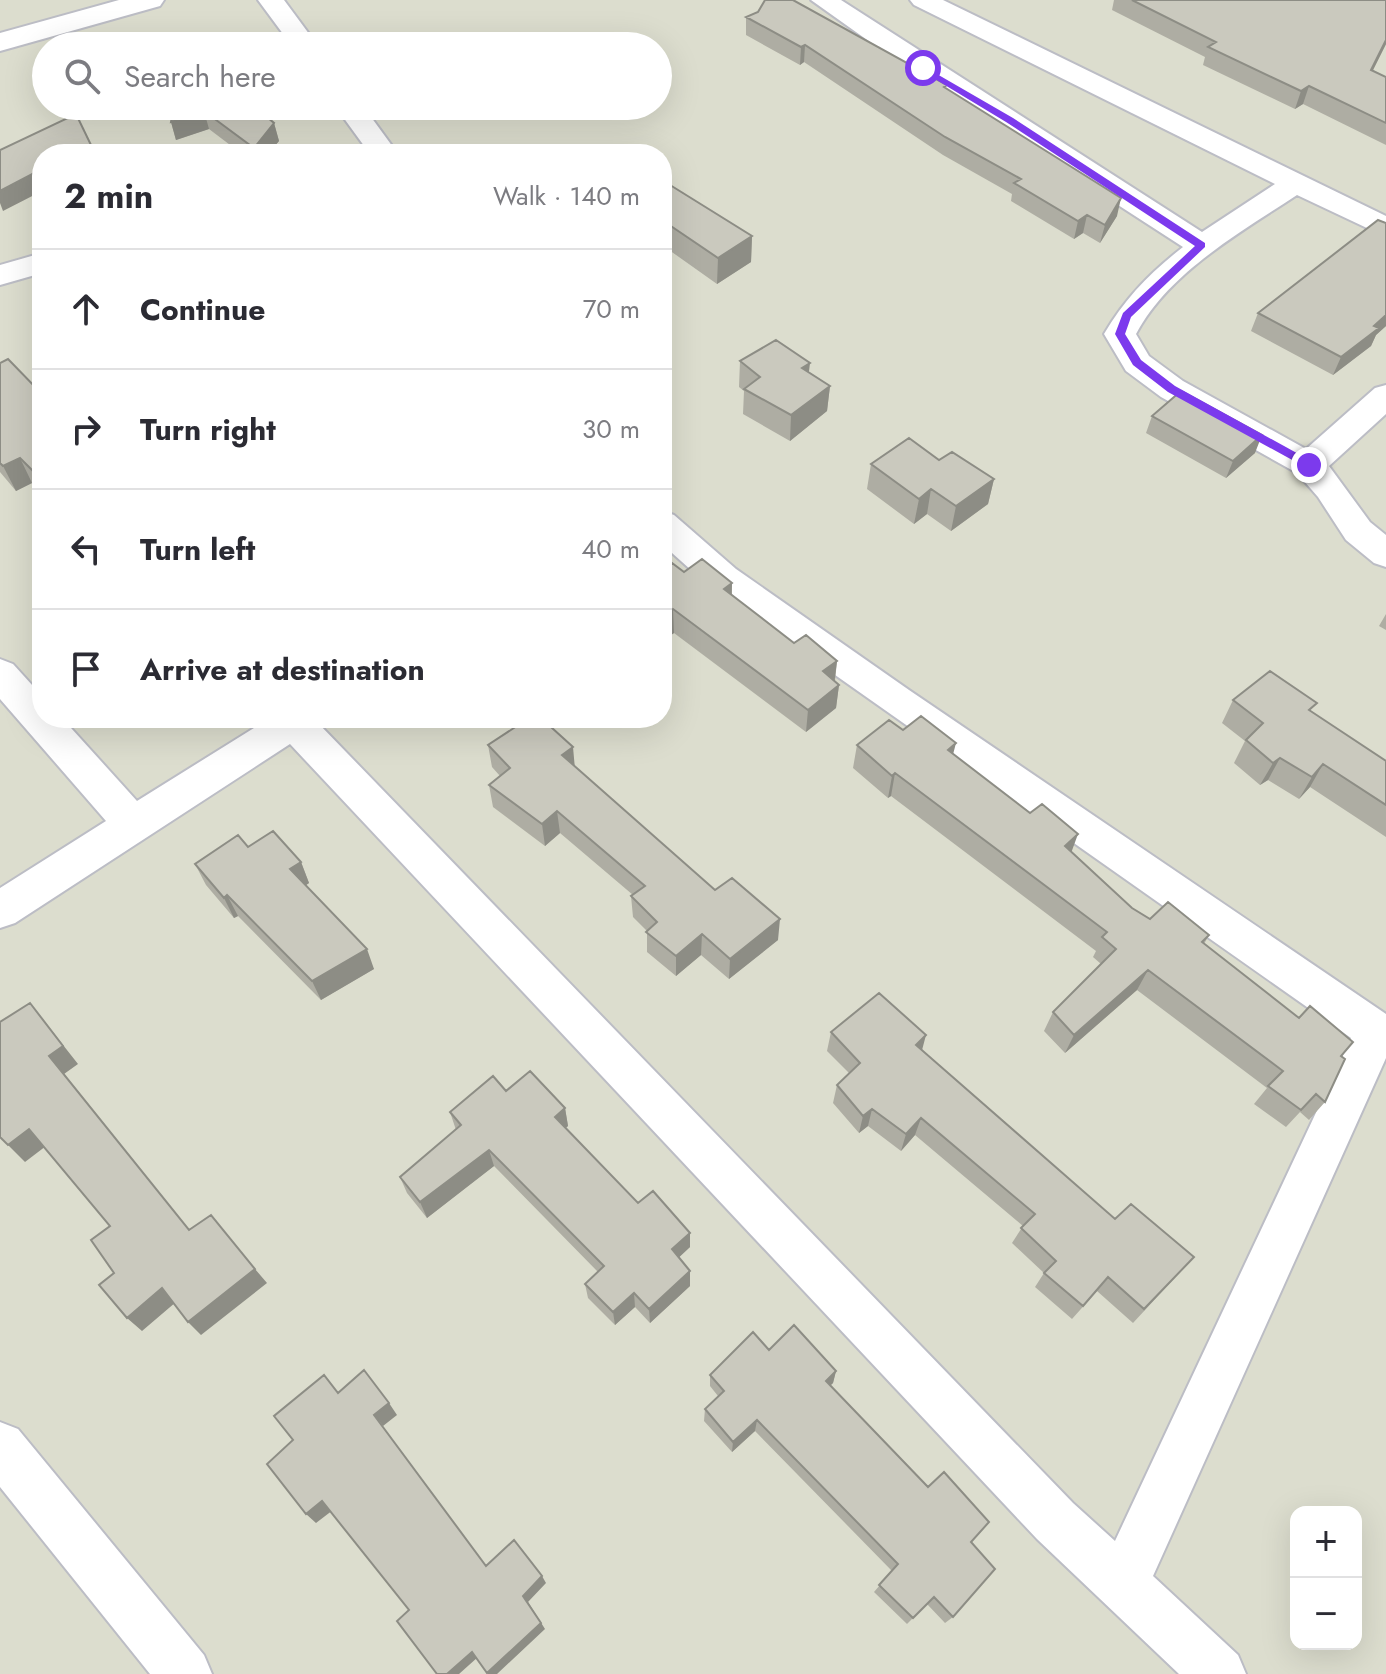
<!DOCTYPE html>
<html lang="en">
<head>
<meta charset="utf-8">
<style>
	:root { --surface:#fff; --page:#f2f2f3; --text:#2b2b33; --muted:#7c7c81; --line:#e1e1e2 }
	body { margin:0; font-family:Jost,sans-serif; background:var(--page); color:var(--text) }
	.controls { position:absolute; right:24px; bottom:24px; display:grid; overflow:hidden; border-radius:16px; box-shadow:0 8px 32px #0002 }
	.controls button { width:72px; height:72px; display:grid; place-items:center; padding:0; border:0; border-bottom:2px solid var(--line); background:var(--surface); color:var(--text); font:40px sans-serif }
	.stop { position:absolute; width:24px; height:24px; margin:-18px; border:6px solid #7c3aed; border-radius:50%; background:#fff }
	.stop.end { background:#7c3aed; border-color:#fff; box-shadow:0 2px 8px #0008 }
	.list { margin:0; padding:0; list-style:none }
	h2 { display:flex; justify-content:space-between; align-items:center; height:104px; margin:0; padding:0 32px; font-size:34px }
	h2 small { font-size:26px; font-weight:400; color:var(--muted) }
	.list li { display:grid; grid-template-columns:52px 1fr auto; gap:24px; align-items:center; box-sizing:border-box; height:120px; padding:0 32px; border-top:2px solid var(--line) }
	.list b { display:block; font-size:30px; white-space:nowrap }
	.list em { font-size:26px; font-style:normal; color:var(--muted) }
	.icon { flex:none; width:44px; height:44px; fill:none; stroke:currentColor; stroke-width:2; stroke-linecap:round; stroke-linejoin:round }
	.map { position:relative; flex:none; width:1386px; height:1674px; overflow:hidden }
	.search { position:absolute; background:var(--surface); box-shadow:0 8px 32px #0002; left:32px; top:32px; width:640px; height:88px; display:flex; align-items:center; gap:20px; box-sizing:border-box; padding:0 28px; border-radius:44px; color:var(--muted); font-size:30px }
	.panel { position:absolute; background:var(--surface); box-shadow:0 8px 32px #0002; left:32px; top:144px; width:640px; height:584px; border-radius:32px }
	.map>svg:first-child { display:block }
</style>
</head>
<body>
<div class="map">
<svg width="1386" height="1674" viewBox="0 0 1386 1674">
	<rect width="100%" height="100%" fill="#ededdf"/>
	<!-- education -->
	<path fill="#dcddce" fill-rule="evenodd" d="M 0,0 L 1386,0 L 1386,1674 L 0,1674 ZM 46,46 L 658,46 L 658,106 L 46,106 ZM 42,154 L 662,154 L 662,718 L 42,718 ZM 1296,1512 L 1356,1512 L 1356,1644 L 1296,1644 Z"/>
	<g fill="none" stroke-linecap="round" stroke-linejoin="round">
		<defs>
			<path id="minor" d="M 258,0 L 284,0 L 318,46 L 292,46 Z
				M 811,0 L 841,0 L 1202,232 L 1275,184 L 914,5 L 910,0 L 943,0 L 1386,216 L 1386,237 L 1297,195 C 1240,233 1169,272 1136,334 L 1149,356 L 1183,381 L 1306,449 L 1375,388 L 1386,385 L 1386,414 L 1329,466 L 1370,522 L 1386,535 L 1386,567 L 1374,563 L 1346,540 L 1318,497 L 1297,473 L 1161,397 L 1126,371 L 1104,334 C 1125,298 1151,272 1183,247 L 908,69 Z
				M 335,106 L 363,106 L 398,154 L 370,154 Z
				M 42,253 L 42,273 L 0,285 L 0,265 Z
				M 662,511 L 674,515 L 736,569 L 909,690 L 1386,1014 L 1386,1058 L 1153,1576 L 1238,1655 L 1246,1674 L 1179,1674 L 1037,1539 L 290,744 L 15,923 L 0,928 L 0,888 L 106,821 L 0,699 L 0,659 L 13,664 L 42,696 L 42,718 L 62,718 L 137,801 L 270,718 L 319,718 L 317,722 L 1073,1503 L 1115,1541 L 1351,1038 L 710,587 L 662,544 Z
				M 0,1422 L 18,1429 L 204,1655 L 212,1674 L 150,1674 L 0,1487 Z"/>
			<path id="tertiary" d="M 119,0 L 164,0 L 160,6 L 0,51 L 0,33 Z"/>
		</defs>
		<!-- minor casing -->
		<use href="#minor" stroke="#bcbdc5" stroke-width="4"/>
		<!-- tertiary casing -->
		<use href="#tertiary" stroke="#bcbdc5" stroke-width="4"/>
		<!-- minor -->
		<use href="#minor" fill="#fff" fill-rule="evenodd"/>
		<!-- tertiary -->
		<use href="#tertiary" fill="#fff" fill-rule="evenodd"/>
	</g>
	<!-- wall -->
	<path fill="#aeada3" d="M 1114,0 L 1386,0 L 1386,44 L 1373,70 L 1386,77 L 1386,145 L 1303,104 L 1295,109 L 1203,65 L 1205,57 L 1112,10 Z
		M 746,17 L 947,89 L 1117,216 L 1100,243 L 1083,233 L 1074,239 L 1011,201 L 1012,194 L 943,155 L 804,62 L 800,65 L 746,35 Z
		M 162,106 L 254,106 L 274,123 L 279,141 L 268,154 L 242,154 L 209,129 L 176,140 L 171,122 L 172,114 Z
		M 662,180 L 752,236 L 751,262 L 717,284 L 662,245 Z
		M 1386,223 L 1386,326 L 1376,335 L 1371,346 L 1333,375 L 1251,331 L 1258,313 Z
		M 740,361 L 809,372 L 830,386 L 827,411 L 790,441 L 743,414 L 744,391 L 739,387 Z
		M 0,363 L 42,394 L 42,493 L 32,483 L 16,491 L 0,472 Z
		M 1152,416 L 1255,453 L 1226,478 L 1146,433 Z
		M 939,460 L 994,479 L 988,504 L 951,531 L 927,514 L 914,524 L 867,489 L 871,464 Z
		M 662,570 L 684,572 L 732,583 L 732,595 L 794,643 L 837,661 L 835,681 L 839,685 L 836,708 L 806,732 L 674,633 L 671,635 L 662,627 Z
		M 1386,614 L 1386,630 L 1379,626 Z
		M 1233,700 L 1312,712 L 1386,761 L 1386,837 L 1310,787 L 1299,799 L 1268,780 L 1260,785 L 1234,763 L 1245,741 L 1222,723 Z
		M 903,730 L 953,754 L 1071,852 L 1132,908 L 1150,919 L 1209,935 L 1204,944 L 1341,1056 L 1325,1102 L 1309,1120 L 1300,1112 L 1286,1127 L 1254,1104 L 1267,1088 L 1137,990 L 1065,1053 L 1044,1031 L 1053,1012 L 1101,964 L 1093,957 L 1096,951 L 891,796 L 888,798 L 853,768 L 857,745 Z
		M 488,745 L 575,766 L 715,890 L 778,940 L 729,979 L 701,955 L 676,976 L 647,952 L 647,931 L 633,917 L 631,896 L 633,895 L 560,833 L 545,846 L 493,807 L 489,785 L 500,776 L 492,767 Z
		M 248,847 L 301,862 L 309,883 L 306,885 L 374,969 L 321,1000 L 238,916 L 234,918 L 206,885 L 195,864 Z
		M 831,1032 L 922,1050 L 1115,1219 L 1194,1257 L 1133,1323 L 1097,1291 L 1072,1319 L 1035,1287 L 1044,1273 L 1012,1243 L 1023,1226 L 915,1135 L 901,1151 L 868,1126 L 859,1133 L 833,1103 L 837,1085 L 849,1073 L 827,1051 Z
		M 506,1091 L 565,1108 L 568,1126 L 565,1128 L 638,1203 L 690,1247 L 679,1257 L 690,1286 L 650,1323 L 635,1307 L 615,1325 L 588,1298 L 585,1284 L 598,1272 L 494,1166 L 427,1218 L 407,1193 L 400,1177 L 456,1130 L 450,1112 Z
		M 769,1350 L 836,1371 L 833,1383 L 830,1386 L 971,1542 L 953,1617 L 945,1623 L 927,1604 L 907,1624 L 874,1592 L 892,1571 L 755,1431 L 732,1452 L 704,1421 L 705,1409 L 718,1396 L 710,1386 L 710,1375 Z"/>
	<!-- shaded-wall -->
	<path fill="#8d8d85" d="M 1386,40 L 1386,44 L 1364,88 L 1371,70 Z
		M 805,45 L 804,62 L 800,65 L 801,47 Z
		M 1309,86 L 1303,104 L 1295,109 L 1301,91 Z
		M 204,111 L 209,129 L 176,140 L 171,122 Z
		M 274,123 L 279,141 L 268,154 L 255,154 L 254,148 Z
		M 91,145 L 94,154 L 72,154 Z
		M 42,169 L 42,191 L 3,211 L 0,203 L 0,191 Z
		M 1121,198 L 1117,216 L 1100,243 L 1105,225 Z
		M 1087,215 L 1083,233 L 1074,239 L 1078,221 Z
		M 752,236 L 751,262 L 717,284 L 718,258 Z
		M 1386,315 L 1386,326 L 1376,335 L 1371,346 L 1333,375 L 1341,357 Z
		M 810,363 L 807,388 L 802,368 Z
		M 830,386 L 827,411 L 790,441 L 791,415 Z
		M 42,395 L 42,413 L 35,398 Z
		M 1262,435 L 1255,453 L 1226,478 L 1233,461 Z
		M 20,458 L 32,483 L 16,491 L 3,466 Z
		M 994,479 L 988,504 L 951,531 L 956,506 Z
		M 931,489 L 927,514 L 914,524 L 919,499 Z
		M 732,583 L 731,607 L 724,589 Z
		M 673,609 L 674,633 L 671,635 L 671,611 Z
		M 837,661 L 834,685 L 823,671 Z
		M 839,685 L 836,708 L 806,732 L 808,710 Z
		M 956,743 L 950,766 L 948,750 Z
		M 573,747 L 575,769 L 562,755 Z
		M 1280,758 L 1268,780 L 1260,785 L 1273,763 Z
		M 1323,764 L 1310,787 L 1299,799 L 1312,777 Z
		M 895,773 L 891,796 L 888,798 L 892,776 Z
		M 557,811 L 560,833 L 545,846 L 542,824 Z
		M 1078,834 L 1070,856 L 1065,846 Z
		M 301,862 L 309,883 L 299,890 L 290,869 Z
		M 227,895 L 238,916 L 234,918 L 224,898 Z
		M 780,919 L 778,940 L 729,979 L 730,959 Z
		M 702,934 L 701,955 L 676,976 L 676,956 Z
		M 367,949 L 374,969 L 321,1000 L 312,981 Z
		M 1148,970 L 1137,990 L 1065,1053 L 1074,1035 Z
		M 30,1003 L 78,1064 L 64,1074 L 201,1245 L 49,1056 Z
		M 926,1035 L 921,1054 L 916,1045 Z
		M 565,1108 L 568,1126 L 558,1135 L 555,1117 Z
		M 872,1109 L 868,1126 L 859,1133 L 863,1116 Z
		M 921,1118 L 915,1135 L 901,1151 L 906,1134 Z
		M 29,1129 L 46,1146 L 25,1162 L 8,1145 Z
		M 489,1150 L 494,1166 L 427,1218 L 420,1202 Z
		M 690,1233 L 690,1247 L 673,1263 L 672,1249 Z
		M 255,1269 L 267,1283 L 201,1335 L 188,1322 Z
		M 690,1271 L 690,1286 L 650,1323 L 649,1309 Z
		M 162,1288 L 176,1302 L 142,1331 L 127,1318 Z
		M 634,1293 L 635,1307 L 615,1325 L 613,1312 Z
		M 836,1371 L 833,1383 L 822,1393 L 826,1381 Z
		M 389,1403 L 397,1415 L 383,1426 L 374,1415 Z
		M 757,1420 L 755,1431 L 732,1452 L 733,1442 Z
		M 322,1501 L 333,1510 L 316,1523 L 306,1514 Z
		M 542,1576 L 546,1583 L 528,1602 L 545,1629 L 497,1674 L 488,1674 L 487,1673 L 523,1596 Z
		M 472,1652 L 478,1657 L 459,1674 L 447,1674 Z"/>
	<!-- building -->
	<path fill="#cac9be" stroke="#8d8d85" stroke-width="2" d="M 765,0 L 793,0 L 947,85 L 944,87 L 1121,198 L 1105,225 L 1087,215 L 1078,221 L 1014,183 L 1021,179 L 945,137 L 805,45 L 801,47 L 746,17 L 758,12 Z
		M 1132,0 L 1386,0 L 1386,40 L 1371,70 L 1386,77 L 1386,123 L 1309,86 L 1301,91 L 1208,47 L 1216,42 Z
		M 174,106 L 254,106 L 274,123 L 254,148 L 204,111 L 171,122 Z
		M 76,114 L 91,145 L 72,154 L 42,154 L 42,169 L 0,191 L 0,150 Z
		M 614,150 L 621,154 L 606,154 Z
		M 662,180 L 752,236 L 718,258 L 662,220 Z
		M 1378,220 L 1386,223 L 1386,315 L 1374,326 L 1379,328 L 1341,357 L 1258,313 Z
		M 776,340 L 810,363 L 802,368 L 830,386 L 791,415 L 744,389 L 760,377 L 740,361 Z
		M 8,359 L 42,394 L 35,398 L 42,406 L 42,480 L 20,458 L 3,466 L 0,463 L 0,363 Z
		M 1181,391 L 1262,435 L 1233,461 L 1152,416 Z
		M 909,438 L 939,460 L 952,452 L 994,479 L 956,506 L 931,489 L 919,499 L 871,464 Z
		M 702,559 L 732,583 L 724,589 L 794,643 L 806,635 L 837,661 L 823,671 L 839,685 L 808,710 L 673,609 L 671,611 L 662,603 L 662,570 L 672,563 L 684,572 Z
		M 1270,671 L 1317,703 L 1309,710 L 1386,761 L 1386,805 L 1323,764 L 1312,777 L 1280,758 L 1273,763 L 1246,740 L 1263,723 L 1233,700 Z
		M 921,716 L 956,743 L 948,750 L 1030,813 L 1042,804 L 1078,834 L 1065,846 L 1132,908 L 1150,919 L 1168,902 L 1209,935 L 1202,942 L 1299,1018 L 1310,1006 L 1353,1042 L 1341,1056 L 1345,1059 L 1325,1102 L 1316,1094 L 1301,1110 L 1268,1086 L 1283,1071 L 1148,970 L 1074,1035 L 1053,1012 L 1116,949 L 1102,937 L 1107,932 L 895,773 L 892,776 L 857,745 L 889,720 L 903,730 Z
		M 529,718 L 541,718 L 573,747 L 562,755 L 715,890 L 732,878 L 780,919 L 730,959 L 702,934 L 676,956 L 646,932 L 657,922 L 631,896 L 645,886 L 557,811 L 542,824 L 489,785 L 510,768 L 488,745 Z
		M 273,831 L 301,862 L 290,869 L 367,949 L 312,981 L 227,895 L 224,898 L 195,864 L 238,835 L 248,847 Z
		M 879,993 L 926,1035 L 916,1045 L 1115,1219 L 1131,1204 L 1194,1257 L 1144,1309 L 1108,1277 L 1083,1306 L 1044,1273 L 1056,1261 L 1021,1228 L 1035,1214 L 921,1118 L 906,1134 L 872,1109 L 863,1116 L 837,1085 L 860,1063 L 831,1032 Z
		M 30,1003 L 63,1046 L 49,1056 L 189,1230 L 211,1215 L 255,1269 L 188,1322 L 162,1288 L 127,1318 L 99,1285 L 114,1273 L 91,1240 L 110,1226 L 29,1129 L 8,1145 L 0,1137 L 0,1022 Z
		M 530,1071 L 565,1108 L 555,1117 L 638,1203 L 653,1191 L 690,1233 L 672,1249 L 690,1271 L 649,1309 L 634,1293 L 613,1312 L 585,1284 L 604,1266 L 489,1150 L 420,1202 L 400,1177 L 461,1125 L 450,1112 L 493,1076 L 506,1091 Z
		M 794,1325 L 836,1371 L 826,1381 L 928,1487 L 944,1472 L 989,1522 L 971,1542 L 995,1569 L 953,1617 L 934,1597 L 913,1618 L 879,1585 L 898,1564 L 757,1420 L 733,1442 L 705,1409 L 724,1391 L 710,1375 L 753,1332 L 769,1350 Z
		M 364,1370 L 389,1403 L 374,1415 L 486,1566 L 514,1540 L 542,1576 L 523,1596 L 541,1623 L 487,1673 L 472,1652 L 447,1674 L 437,1674 L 397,1621 L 409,1610 L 322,1501 L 306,1514 L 267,1464 L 293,1440 L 274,1416 L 324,1375 L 338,1393 Z"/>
	<!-- route -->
	<path fill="#7c3aed" d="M 923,66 L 1013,118 L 1205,243 L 1205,247 L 1131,317 L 1125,334 L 1141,360 L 1175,386 L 1313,462 L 1313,467 L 1305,467 L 1168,392 L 1133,365 L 1115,334 L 1123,313 L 1195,246 L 1006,122 L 920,70 Z"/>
</svg>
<div class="controls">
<button>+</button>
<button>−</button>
</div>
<div class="stop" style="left:923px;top:68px"></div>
<div class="stop end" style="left:1309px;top:465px"></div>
<div class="search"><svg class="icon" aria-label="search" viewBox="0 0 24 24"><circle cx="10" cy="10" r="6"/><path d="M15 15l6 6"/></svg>Search here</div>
<section class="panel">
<h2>2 min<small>Walk · 140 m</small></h2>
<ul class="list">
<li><svg class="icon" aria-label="ahead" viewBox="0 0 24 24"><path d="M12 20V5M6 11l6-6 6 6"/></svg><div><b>Continue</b></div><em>70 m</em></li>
<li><svg class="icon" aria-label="right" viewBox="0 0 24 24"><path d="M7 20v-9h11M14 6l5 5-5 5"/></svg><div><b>Turn right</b></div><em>30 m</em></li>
<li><svg class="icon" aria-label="left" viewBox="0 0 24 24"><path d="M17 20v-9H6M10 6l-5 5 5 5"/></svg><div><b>Turn left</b></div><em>40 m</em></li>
<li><svg class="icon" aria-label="arrive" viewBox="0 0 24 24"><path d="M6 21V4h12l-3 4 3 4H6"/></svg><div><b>Arrive at destination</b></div></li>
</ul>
</section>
</div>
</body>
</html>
